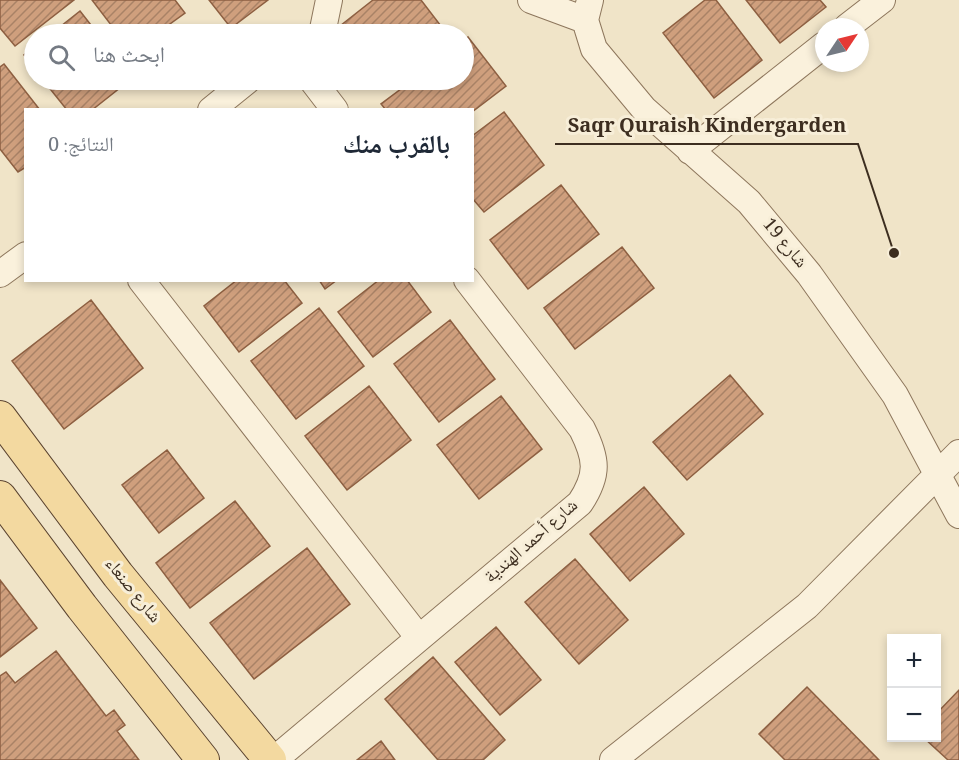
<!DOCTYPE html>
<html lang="ar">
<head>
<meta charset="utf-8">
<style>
	:root { --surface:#fff; --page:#f6f6f7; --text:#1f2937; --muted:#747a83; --line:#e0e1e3 }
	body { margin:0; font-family:Georgia,"Noto Naskh Arabic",serif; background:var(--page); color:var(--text); direction:rtl }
	.controls { position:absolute; right:18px; bottom:18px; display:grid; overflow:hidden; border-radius:0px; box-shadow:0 3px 9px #0003 }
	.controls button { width:54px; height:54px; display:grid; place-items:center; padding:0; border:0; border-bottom:2px solid var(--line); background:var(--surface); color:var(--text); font:30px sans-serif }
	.compass { position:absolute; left:815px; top:18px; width:54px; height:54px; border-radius:50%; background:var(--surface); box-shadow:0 3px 9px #0003; rotate:55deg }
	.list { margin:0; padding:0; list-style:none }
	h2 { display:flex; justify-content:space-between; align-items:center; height:78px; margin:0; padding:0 24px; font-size:26px }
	h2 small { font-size:20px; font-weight:400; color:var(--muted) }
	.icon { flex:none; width:33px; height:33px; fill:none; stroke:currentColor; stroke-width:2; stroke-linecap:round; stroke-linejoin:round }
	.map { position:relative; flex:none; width:959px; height:760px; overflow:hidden; direction:ltr }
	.search { position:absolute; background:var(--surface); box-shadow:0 3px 9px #0003; left:24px; top:24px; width:450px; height:66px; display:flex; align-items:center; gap:15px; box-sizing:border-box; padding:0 21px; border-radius:33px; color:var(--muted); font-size:22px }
	.panel { position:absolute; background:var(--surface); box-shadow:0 3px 9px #0003; left:24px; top:108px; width:450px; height:174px; border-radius:0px; direction:rtl }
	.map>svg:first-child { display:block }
</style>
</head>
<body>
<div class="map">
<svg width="959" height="760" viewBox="0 0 959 760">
	<defs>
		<pattern id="building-hatch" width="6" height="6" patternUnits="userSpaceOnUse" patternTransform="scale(1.5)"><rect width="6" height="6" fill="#cf9f7d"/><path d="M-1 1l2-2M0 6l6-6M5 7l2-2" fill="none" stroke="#a98266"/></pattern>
	</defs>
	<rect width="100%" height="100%" fill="#f0e4c8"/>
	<!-- building -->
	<path fill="url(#building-hatch)" stroke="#8d5f41" stroke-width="1.5" d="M 0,0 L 74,0 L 15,46 L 0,28 Z
		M 92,0 L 175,0 L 185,13 L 156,34 L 118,34 Z
		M 209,0 L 268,0 L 231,28 Z
		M 373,0 L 421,0 L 441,26 L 430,34 L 332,34 L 331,33 Z
		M 705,0 L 716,0 L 762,60 L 714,98 L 663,33 Z
		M 746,0 L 820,0 L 826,7 L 780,43 Z
		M 80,11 L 98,34 L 51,34 Z
		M 468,37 L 506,86 L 472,112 L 472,110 L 386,110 L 381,104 L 413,80 L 464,80 L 464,41 Z
		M 34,47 L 34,69 L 24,55 Z
		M 4,64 L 40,110 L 26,110 L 26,167 L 18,172 L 0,149 L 0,67 Z
		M 43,80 L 130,80 L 92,110 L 67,110 Z
		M 504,112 L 544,165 L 484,212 L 472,198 L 472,136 Z
		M 561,185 L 599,234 L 528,289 L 490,240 Z
		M 622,247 L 654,288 L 575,349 L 544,308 Z
		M 237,280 L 284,280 L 302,303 L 239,352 L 204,306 Z
		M 319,280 L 337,280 L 325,289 Z
		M 379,280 L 407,280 L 431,312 L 373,357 L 338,312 Z
		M 91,300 L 143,368 L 64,429 L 12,361 Z
		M 319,308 L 364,366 L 296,419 L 251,361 Z
		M 450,320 L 495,379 L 439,422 L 394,364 Z
		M 730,375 L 763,414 L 687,480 L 653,442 Z
		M 369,386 L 411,440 L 347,490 L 305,436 Z
		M 501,396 L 542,449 L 479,499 L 437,445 Z
		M 167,450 L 204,498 L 159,533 L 122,485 Z
		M 644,487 L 684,534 L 630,581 L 590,534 Z
		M 235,501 L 270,546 L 190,608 L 156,563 Z
		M 307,548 L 350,604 L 254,679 L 210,623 Z
		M 575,559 L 628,620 L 579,664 L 525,602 Z
		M 0,580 L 37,628 L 0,657 Z
		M 496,627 L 541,680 L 500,715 L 455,662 Z
		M 56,651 L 106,716 L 114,710 L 125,725 L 117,731 L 139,760 L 0,760 L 0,676 L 6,672 L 15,683 Z
		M 433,657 L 505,740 L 483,760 L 438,760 L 385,699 Z
		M 807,687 L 879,760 L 785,760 L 759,734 Z
		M 959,690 L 959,760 L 948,760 L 924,738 L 936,738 L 936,714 Z
		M 381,741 L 395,760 L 357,760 Z"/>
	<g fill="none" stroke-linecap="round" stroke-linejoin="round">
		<defs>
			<path id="minor" d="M 531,0 L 585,20
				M 590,0 L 585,20 L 594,49 L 644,109 L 749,202 L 809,274 L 895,395 L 959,515
				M 847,27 L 882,0
				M 322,34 L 329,0
				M 312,80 L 335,110
				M 211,110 L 248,80
				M 690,151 L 824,45
				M 0,274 L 26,255
				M 141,280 L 419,638
				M 274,760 L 580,503 C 599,474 597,459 582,429 L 467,280
				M 613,760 L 807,606 L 959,453"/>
			<path id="major" d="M 0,417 L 118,575 L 270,760
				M 0,497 L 82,607 L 203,760"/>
		</defs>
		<!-- minor casing -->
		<use href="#minor" stroke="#8d765c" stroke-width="28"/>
		<!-- major casing -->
		<use href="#major" stroke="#5b4430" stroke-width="34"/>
		<!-- minor -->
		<use href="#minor" stroke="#faf1dc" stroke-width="26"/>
		<!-- major -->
		<use href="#major" stroke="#f3d9a0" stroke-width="32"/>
	</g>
	<g text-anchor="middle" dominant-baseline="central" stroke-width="6" stroke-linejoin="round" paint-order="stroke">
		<!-- street labels -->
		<g font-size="18" fill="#3d2e20" stroke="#f7eed8">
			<text transform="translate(784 244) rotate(50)">شارع 19</text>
			<text transform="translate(532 542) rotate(-41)">شارع أحمد الهندية</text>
			<text transform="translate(132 591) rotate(51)">شارع صنعاء</text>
		</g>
	</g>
	<!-- callouts -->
	<path fill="none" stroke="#3d2e20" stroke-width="2" d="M894 253L858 144H555"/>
	<circle fill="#3d2e20" stroke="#f7eed8" stroke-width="2" cx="894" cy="253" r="6"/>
	<g font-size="20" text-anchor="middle" font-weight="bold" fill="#3d2e20" stroke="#f7eed8" stroke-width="6" stroke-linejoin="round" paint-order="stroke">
		<text x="707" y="132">Saqr Quraish Kindergarden</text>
	</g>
</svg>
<div class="controls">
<button>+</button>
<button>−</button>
</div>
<svg class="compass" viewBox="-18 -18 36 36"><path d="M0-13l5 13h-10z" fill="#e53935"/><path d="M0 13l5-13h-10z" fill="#747a83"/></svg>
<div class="search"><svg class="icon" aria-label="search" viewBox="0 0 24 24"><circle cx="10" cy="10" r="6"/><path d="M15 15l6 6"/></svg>ابحث هنا</div>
<section class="panel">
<h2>بالقرب منك<small>النتائج: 0</small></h2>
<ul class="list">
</ul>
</section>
</div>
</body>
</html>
